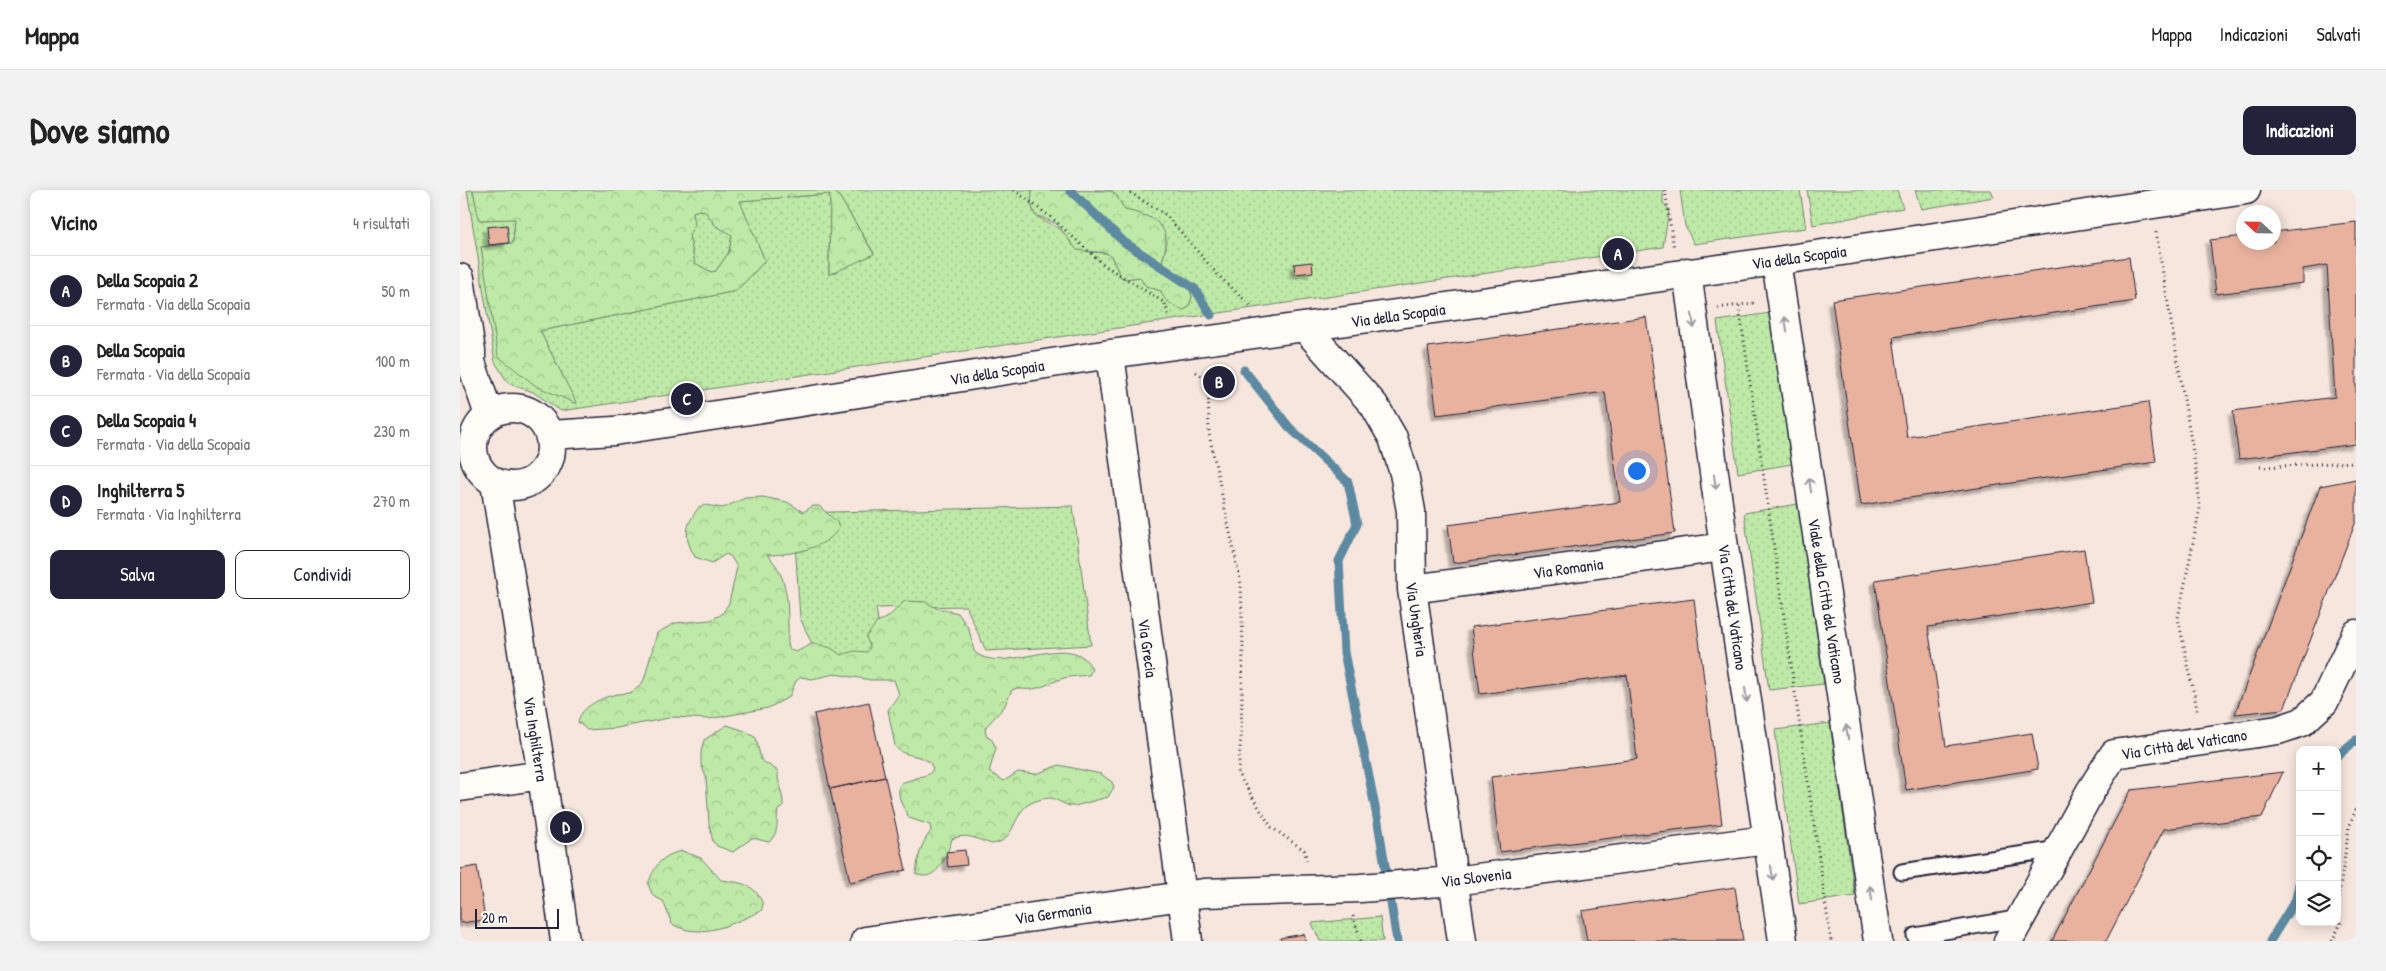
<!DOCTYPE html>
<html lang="it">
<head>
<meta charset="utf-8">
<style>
	:root { --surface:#fff; --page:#f2f2f2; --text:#222; --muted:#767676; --line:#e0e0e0; --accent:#22223b }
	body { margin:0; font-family:"Patrick Hand",sans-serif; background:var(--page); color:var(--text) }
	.controls { position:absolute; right:15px; bottom:15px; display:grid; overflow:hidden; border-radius:10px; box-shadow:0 2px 12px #0003 }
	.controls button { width:45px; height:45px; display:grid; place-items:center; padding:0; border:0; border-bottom:1px solid var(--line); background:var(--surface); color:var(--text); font:25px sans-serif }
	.compass { position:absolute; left:1776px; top:15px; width:45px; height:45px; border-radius:50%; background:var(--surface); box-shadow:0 2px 12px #0003; rotate:292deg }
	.scale { position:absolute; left:15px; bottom:12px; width:84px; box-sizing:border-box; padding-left:5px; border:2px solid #22223b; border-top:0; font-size:14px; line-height:18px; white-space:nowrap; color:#22223b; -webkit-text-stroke:4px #fdfcf7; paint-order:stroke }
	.you { position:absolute; left:1176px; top:280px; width:18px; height:18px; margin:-12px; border:4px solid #fff; border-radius:50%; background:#1a73e8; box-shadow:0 0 0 8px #1a73e833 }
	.badge { display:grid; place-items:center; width:32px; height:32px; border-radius:50%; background:var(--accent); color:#fff; font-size:16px; font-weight:700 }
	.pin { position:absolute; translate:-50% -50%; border:2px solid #fff; box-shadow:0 1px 5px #0006 }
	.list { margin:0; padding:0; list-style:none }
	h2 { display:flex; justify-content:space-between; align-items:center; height:65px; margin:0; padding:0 20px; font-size:21px }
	h2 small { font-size:16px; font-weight:400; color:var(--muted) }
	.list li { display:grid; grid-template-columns:32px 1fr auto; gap:15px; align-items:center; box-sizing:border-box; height:70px; padding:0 20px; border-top:1px solid var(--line) }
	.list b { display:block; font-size:19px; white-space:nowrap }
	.list p { margin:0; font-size:16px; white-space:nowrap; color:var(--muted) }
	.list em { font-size:16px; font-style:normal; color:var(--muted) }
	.actions { display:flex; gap:10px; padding:15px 20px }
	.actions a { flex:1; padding:11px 0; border:1px solid var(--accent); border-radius:10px; text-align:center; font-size:18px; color:var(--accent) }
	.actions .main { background:var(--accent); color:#fff }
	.icon { flex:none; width:28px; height:28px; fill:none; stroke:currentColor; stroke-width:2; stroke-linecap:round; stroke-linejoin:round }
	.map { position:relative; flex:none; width:1896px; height:751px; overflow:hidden; border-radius:10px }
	header { display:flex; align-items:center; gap:30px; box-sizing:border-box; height:70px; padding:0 25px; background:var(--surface); border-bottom:1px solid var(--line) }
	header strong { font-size:24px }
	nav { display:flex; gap:28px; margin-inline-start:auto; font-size:18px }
	.intro { display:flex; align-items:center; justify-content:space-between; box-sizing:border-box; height:120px; padding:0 30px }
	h1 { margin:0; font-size:35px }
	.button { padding:12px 22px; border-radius:10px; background:var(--accent); color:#fff; font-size:18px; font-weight:700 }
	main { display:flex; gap:30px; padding:0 30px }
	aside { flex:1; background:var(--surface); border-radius:10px; box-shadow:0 2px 12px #0003 }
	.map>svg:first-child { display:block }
</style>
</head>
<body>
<header>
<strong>Mappa</strong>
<nav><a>Mappa</a><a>Indicazioni</a><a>Salvati</a></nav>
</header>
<div class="intro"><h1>Dove siamo</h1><a class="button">Indicazioni</a></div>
<main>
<aside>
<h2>Vicino<small>4 risultati</small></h2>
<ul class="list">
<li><span class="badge">A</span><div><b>Della Scopaia 2</b><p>Fermata · Via della Scopaia</p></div><em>50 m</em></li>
<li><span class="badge">B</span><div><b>Della Scopaia</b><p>Fermata · Via della Scopaia</p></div><em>100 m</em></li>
<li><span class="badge">C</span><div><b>Della Scopaia 4</b><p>Fermata · Via della Scopaia</p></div><em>230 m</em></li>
<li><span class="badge">D</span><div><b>Inghilterra 5</b><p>Fermata · Via Inghilterra</p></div><em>270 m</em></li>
</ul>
<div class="actions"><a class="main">Salva</a><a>Condividi</a></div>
</aside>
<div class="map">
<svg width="1896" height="751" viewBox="0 0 1896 751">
	<defs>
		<pattern id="green-dots" width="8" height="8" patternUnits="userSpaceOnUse" patternTransform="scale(1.25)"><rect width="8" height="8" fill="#bee9a6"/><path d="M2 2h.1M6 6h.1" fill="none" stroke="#a3c890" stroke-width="1.8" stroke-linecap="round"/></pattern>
		<pattern id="forest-crowns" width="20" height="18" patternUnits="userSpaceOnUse" patternTransform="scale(1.25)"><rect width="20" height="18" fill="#bee9a6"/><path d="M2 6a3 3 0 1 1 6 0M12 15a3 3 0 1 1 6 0" fill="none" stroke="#a3c890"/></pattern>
		<filter id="shadow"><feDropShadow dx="-4.5" dy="4.5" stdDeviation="1" flood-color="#0004"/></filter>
	</defs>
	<rect width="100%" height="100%" fill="#f7e6dd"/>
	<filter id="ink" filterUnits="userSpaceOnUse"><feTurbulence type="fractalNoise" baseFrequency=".02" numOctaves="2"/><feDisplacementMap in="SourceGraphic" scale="10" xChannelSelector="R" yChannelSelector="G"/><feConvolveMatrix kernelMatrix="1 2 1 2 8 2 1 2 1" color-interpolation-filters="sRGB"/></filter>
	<g filter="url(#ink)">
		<!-- green -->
		<path fill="url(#green-dots)" stroke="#708670" d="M 7,0 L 13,0 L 20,30 L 55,28 L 53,53 L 21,57 L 116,213 L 80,141 L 276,101 L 305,71 L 279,11 L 370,4 L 369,85 L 414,63 L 379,6 L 373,0 L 572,0 L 571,14 L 575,25 C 593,39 599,31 612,55 L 629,62 L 646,63 L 651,66 L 661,87 L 666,89 L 679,87 L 686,96 L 701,101 L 728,118 L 732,107 L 727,89 L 705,78 L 702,72 L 706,56 L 694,29 L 665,20 L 656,5 L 635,0 L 1203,0 L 1203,12 L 1209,20 L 1203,57 L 101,221 L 73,202 L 48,193 L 35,172 Z
			M 1220,0 L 1340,0 L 1346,38 L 1234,54 L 1225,36 Z
			M 1347,0 L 1437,0 L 1443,18 L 1353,35 Z
			M 1455,0 L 1531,0 L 1534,7 L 1461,19 Z
			M 239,20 L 245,21 L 256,36 L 272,44 L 269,62 L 256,81 L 251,82 L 235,73 L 229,45 L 234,34 L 233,22 Z
			M 1310,123 L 1332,274 L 1278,283 L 1257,131 Z
			M 1338,314 L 1364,494 L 1309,500 L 1284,323 Z
			M 613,316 L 631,455 L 526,461 L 506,416 L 416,418 L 423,463 L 359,469 L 340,428 L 333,323 Z
			M 1370,533 L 1395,706 L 1339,714 L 1315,540 Z
			M 920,727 L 923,751 L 860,751 L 852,733 Z"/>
		<!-- forest -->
		<path fill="url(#forest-crowns)" stroke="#708670" fill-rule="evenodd" d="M 13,0 L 373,0 L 379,6 L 414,64 L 369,85 L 370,4 L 280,11 L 305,71 L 276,101 L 80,141 L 117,214 L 76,196 L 38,166 L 21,57 L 53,53 L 55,29 L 19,30 ZM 239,20 L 245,21 L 256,36 L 272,45 L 269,62 L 256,81 L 251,82 L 235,73 L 229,45 L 235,34 L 233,22 Z
			M 572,0 L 651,1 L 656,5 L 665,20 C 687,25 711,31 705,60 C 704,65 701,71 704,75 C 707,82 721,84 727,89 L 732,107 L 728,118 L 723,120 C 713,115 704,112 701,101 L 686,96 L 679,87 L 666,89 L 661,87 L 651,66 L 646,63 L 617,60 L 597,34 L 575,25 L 571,14 Z
			M 303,307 L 327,312 L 343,322 L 353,316 L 359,316 L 377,332 L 379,338 C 367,359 329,365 307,365 C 326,382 328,409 328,434 C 329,443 326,452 330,460 L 336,462 L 354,453 L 371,458 L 381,465 L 394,461 L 407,462 L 410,457 L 406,447 L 417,432 L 428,427 L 445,411 L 466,412 L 476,418 L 498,423 L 509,439 L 514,461 C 541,489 615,435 632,480 L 629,485 C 621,486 612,486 604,488 C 587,493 577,503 557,498 L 552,500 L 544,517 L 525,538 L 526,545 L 531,548 L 536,558 L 529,582 L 544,591 L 558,582 L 576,584 L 599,575 L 641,584 L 652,592 L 654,597 L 648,607 L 615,616 L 609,616 L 592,608 C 583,608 572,611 565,617 C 553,629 553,652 532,654 C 517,650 508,642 492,649 C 487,665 477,694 456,684 C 458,667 460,655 471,641 L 470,635 L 449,628 C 443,617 435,604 441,593 L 469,584 L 473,579 C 467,561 444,570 435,556 L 428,520 L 439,504 L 434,490 L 411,490 L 375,484 L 352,489 L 341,487 L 336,491 L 329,507 L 308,518 L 249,529 L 214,527 L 157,538 L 127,540 L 118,532 C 120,517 144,506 158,504 C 161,503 166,504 169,503 C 175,501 181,495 184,490 L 197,443 L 215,433 L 251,430 L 262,424 L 269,413 L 277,377 L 271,367 L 266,364 L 252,373 L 235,367 C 223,346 225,336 239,317 L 245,315 L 263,318 L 285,308 Z
			M 267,535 L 285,541 L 296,548 L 301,570 L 318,581 C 317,594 324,605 323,617 L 318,620 C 316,632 320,642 309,652 L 292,648 L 273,662 L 257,656 L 253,652 L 249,633 L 246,587 L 241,574 L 241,562 L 244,550 Z
			M 222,661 L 241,668 L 261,690 C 282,693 295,693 303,715 L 301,721 C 274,733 241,751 212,734 L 203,711 L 193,706 L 188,694 C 195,675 202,665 222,661 Z"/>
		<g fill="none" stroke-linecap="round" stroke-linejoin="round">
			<!-- stream -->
			<path stroke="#5d8aa1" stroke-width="9" d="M 610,0 L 664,52 L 735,99 L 751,125
				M 784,180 L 829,237 L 888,292 L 897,334 L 879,371 L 884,462 L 918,632 L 937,751
				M 1877,566 L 1896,550
				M 1810,751 L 1836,709 L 1840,689"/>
		</g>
		<!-- building -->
		<path fill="#e9b29f" stroke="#22223b" filter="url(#shadow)" d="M 1896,32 L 1896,254 L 1779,269 L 1773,221 L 1875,207 L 1867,75 L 1843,79 L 1843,93 L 1756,104 L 1750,50 L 1784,46 L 1784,52 L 1814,52 L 1814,42 Z
			M 47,35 L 49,53 L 29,55 L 27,37 Z
			M 1669,67 L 1675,111 L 1433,147 L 1447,247 L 1688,212 L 1696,272 L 1401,315 L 1372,110 Z
			M 852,72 L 853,82 L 835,84 L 834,74 Z
			M 1186,127 L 1215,343 L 993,373 L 988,335 L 1160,312 L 1145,202 L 977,225 L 968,157 Z
			M 1896,289 L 1896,331 L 1824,519 L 1775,524 L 1860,296 Z
			M 1624,359 L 1632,412 L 1468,437 L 1486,556 L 1572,543 L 1578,579 L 1446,600 L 1415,390 Z
			M 1234,409 L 1262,634 L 1040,662 L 1031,587 L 1177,569 L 1167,485 L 1020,504 L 1011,437 Z
			M 409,512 L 425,587 L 370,599 L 354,524 Z
			M 1823,582 L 1802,627 L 1704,639 L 1646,751 L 1592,751 L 1671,600 Z
			M 425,587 L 446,680 L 390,692 L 370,599 Z
			M 505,660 L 507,675 L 488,677 L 486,662 Z
			M 17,676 L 25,730 L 0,733 L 0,679 Z
			M 1275,697 L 1283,751 L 1127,751 L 1122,721 Z
			M 844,744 L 846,751 L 821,751 L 820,748 Z"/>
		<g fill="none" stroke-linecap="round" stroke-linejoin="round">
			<defs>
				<path id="lane" d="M 1442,682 L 1599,659
					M 1455,746 L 1561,728"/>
				<path id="street" d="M 1316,71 L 1418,751
					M 1227,82 L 1264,357 L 1323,751
					M 0,88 L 11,161 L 11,172 L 29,225
					M 845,138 L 914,215 L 933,248 L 944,283 L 951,321 L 952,399 L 1002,751
					M 650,164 L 728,751
					M13 257a39 39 0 1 1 78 0a39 39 0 1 1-78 0Z
					M 90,245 L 154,241 L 650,164 L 1316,71 L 1786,0
					M 35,293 L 82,585 L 105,751
					M 952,399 L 1264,357
					M 0,597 L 82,585
					M 405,751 L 744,703 L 900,698 L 994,691 L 1307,650
					M 1548,751 L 1630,602 L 1654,564 L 1818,540 L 1842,532 L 1864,512 L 1896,444"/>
			</defs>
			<!-- lane casing -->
			<use href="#lane" stroke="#22223b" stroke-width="19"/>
			<!-- street casing -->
			<use href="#street" stroke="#22223b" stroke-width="31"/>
			<!-- path -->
			<path stroke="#22223b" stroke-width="3" stroke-dasharray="1 4" stroke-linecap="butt" d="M 554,0 L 592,28 L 644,75 L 705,113 L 709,128
				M 666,0 L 706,25 L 758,85 L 791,116
				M 1205,0 L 1214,59
				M 1696,42 L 1737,286 L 1740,318 L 1718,428 L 1738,523
				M 1279,116 L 1371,751
				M 1258,118 L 1294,113
				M 736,182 L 748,189 L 749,244 L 781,394 L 783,460 L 781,547 L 778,584 L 811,637 L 844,660 L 848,673
				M 1800,277 L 1896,272
				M 893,726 L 901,751
				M 1872,751 L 1881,733 L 1878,712 L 1889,637 L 1896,619"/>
			<!-- lane -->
			<use href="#lane" stroke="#fdfcf7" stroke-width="15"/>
			<!-- street -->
			<use href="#street" stroke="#fdfcf7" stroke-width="28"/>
		</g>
		<!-- one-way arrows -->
		<defs><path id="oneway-shaft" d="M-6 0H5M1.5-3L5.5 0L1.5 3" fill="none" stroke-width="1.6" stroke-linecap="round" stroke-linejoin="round" transform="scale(1.25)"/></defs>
		<g stroke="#9a9aa2">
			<use href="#oneway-shaft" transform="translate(1233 131) rotate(82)"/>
			<use href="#oneway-shaft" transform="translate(1326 134) rotate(-99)"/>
			<use href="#oneway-shaft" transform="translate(1255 292) rotate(82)"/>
			<use href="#oneway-shaft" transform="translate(1350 295) rotate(-99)"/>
			<use href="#oneway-shaft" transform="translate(1286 505) rotate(82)"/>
			<use href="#oneway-shaft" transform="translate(1387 542) rotate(-99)"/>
			<use href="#oneway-shaft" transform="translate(1312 683) rotate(81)"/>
			<use href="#oneway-shaft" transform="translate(1411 703) rotate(-99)"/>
		</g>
	</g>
	<g text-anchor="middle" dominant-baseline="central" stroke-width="5" stroke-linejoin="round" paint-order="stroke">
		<!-- street labels -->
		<g font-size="16" fill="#22223b" stroke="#fdfcf7">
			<text transform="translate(1339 67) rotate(-8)">Via della Scopaia</text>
			<text transform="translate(938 125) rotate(-8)">Via della Scopaia</text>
			<text transform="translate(537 182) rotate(-9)">Via della Scopaia</text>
			<text transform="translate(1108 378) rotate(-8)">Via Romania</text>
			<text transform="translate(1367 411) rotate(81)">Viale della Città del Vaticano</text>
			<text transform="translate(1273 417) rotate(82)">Via Città del Vaticano</text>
			<text transform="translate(957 429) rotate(82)">Via Ungheria</text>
			<text transform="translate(688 458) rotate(82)">Via Grecia</text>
			<text transform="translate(76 549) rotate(81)">Via Inghilterra</text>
			<text transform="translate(1724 554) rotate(-9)">Via Città del Vaticano</text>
			<text transform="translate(1016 687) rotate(-7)">Via Slovenia</text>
			<text transform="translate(593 723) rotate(-8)">Via Germania</text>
		</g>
	</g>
</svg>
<div class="controls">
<button>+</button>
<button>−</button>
<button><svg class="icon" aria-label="locate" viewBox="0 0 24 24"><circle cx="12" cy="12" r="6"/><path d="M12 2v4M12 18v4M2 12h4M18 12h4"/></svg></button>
<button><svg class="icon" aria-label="layers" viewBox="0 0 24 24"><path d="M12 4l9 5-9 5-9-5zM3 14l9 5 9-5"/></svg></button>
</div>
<svg class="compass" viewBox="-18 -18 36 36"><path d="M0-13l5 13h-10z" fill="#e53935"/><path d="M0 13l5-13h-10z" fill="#767676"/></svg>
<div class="scale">20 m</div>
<div class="you"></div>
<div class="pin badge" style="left:1158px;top:64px">A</div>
<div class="pin badge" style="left:759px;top:192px">B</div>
<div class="pin badge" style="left:227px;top:209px">C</div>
<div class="pin badge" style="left:106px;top:637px">D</div>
</div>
</main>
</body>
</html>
